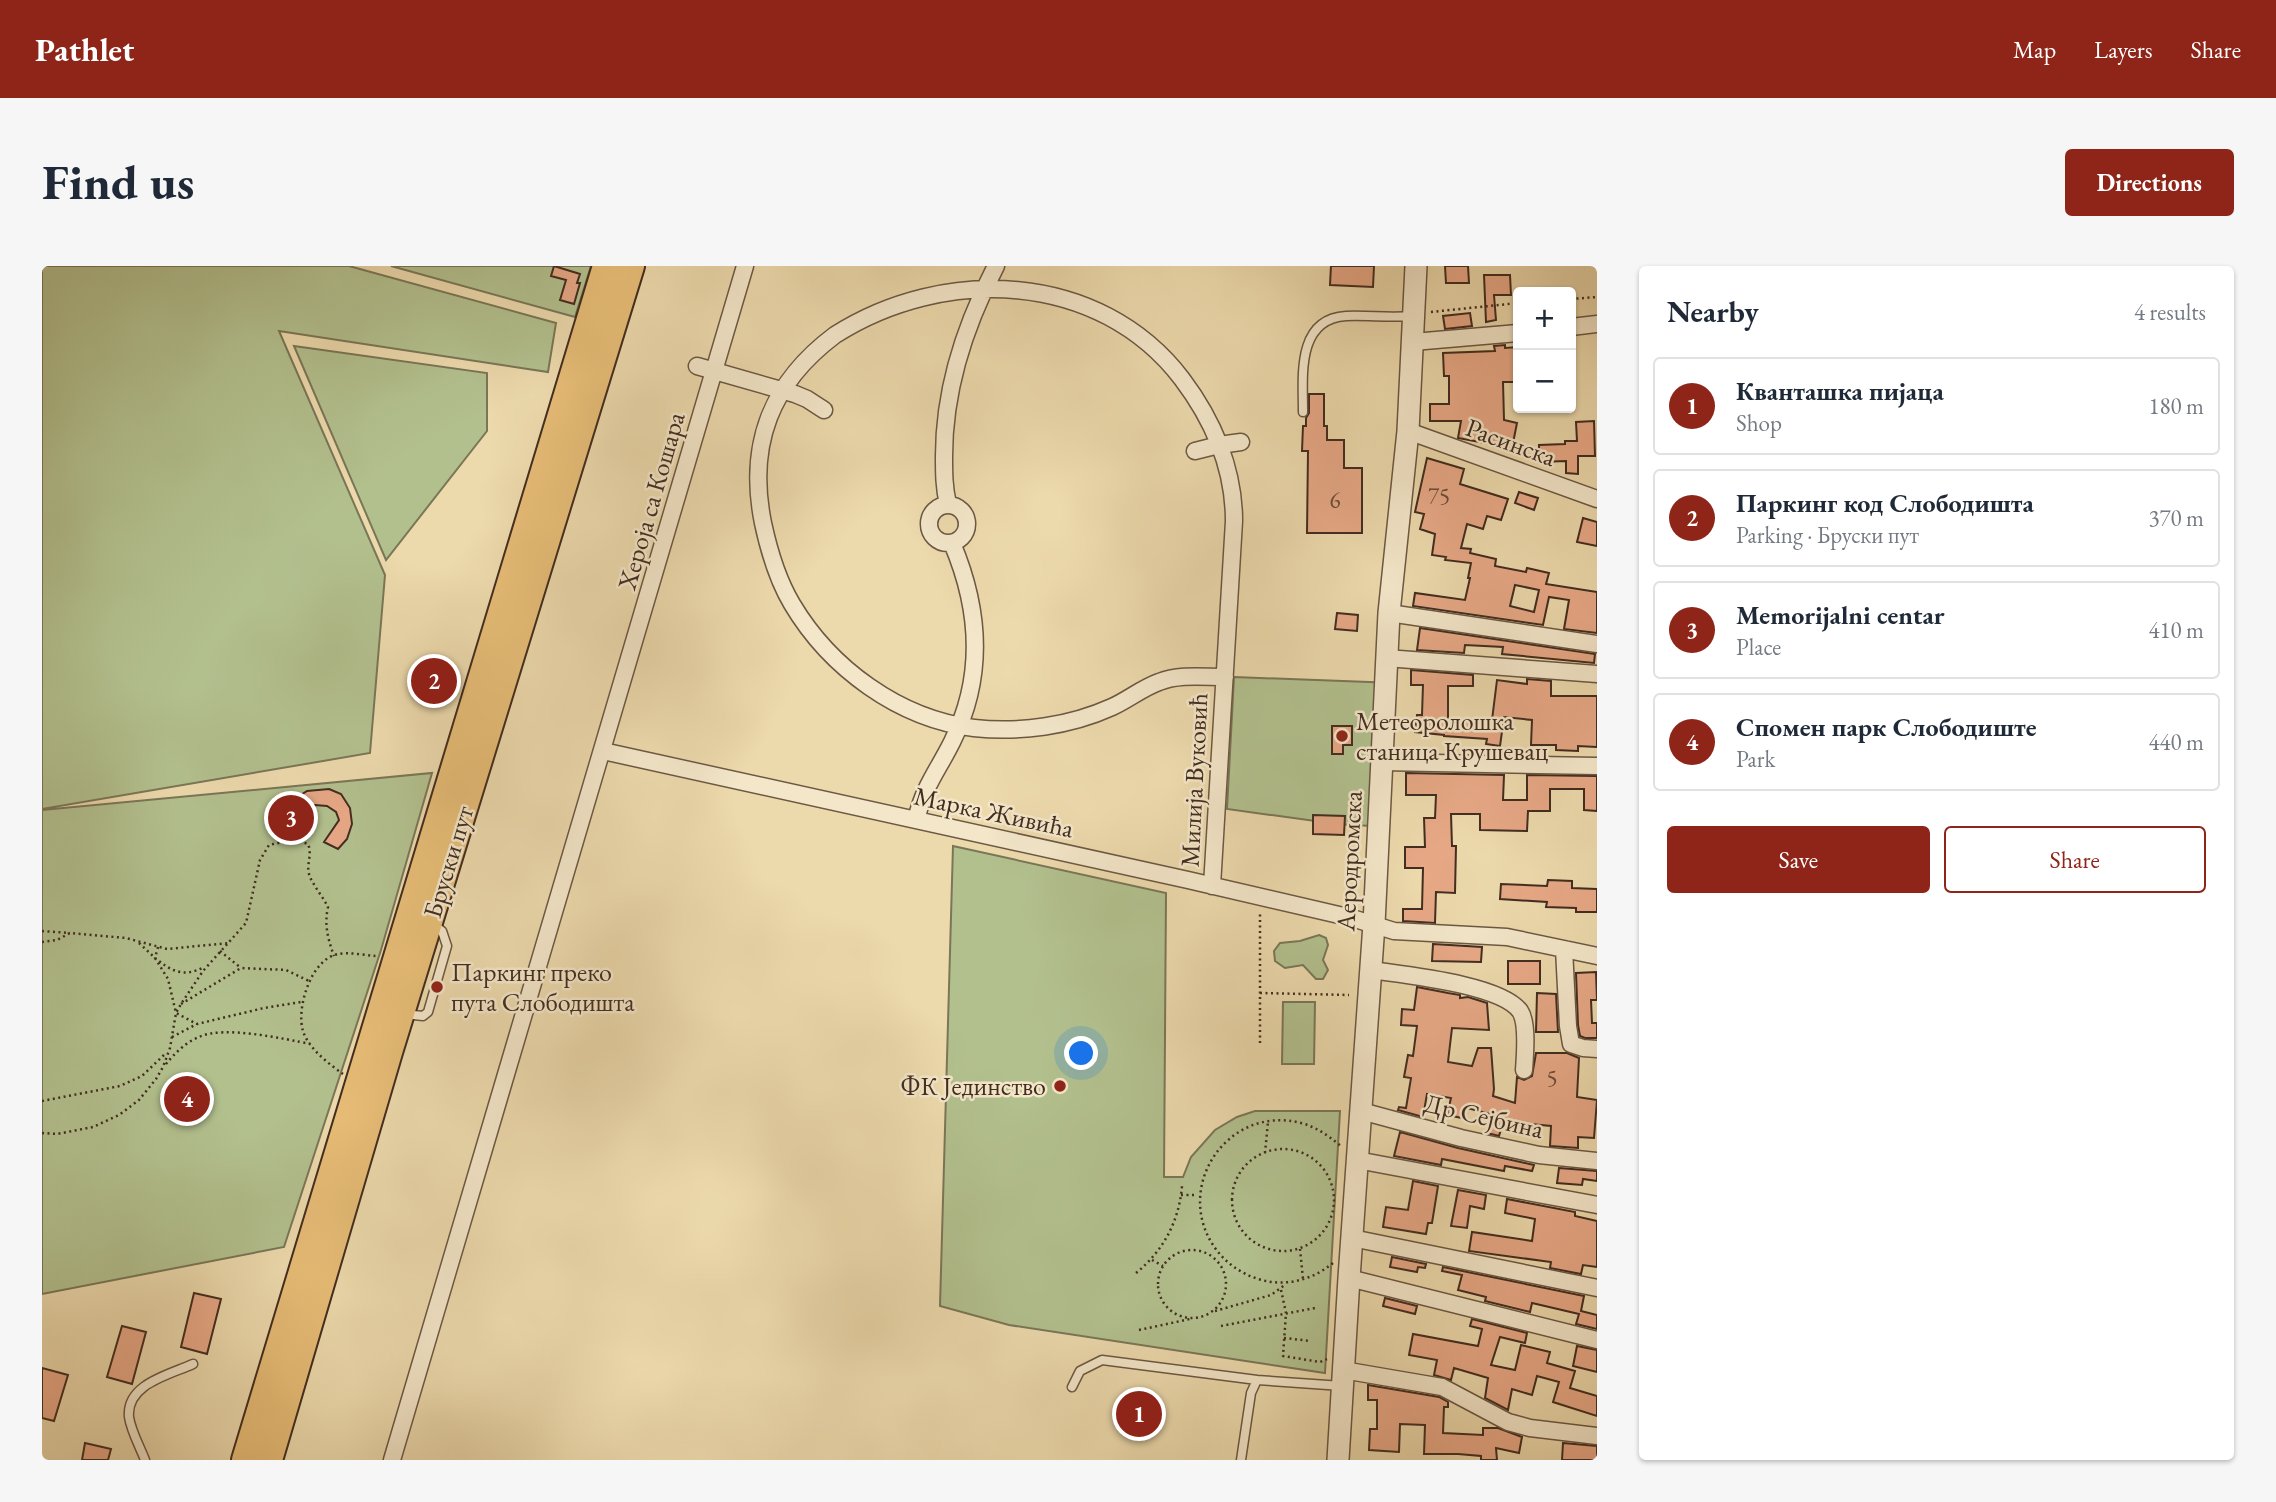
<!DOCTYPE html>
<html lang="en">
<head>
<meta charset="utf-8">
<style>
	:root { --surface:#fff; --page:#f6f6f7; --text:#1f2937; --muted:#747a83; --line:#e0e1e3; --accent:#8f2418 }
	body { margin:0; font-family:"EB Garamond",serif; background:var(--page); color:var(--text) }
	.controls { position:absolute; right:21px; top:21px; display:grid; overflow:hidden; border-radius:7px; box-shadow:0 2px 5px #0004 }
	.controls button { width:63px; height:63px; display:grid; place-items:center; padding:0; border:0; border-bottom:2px solid var(--line); background:var(--surface); color:var(--text); font:35px sans-serif }
	.you { position:absolute; left:1040px; top:788px; width:24px; height:24px; margin:-18px; border:5px solid #fff; border-radius:50%; background:#1a73e8; box-shadow:0 0 0 10px #1a73e833 }
	.badge { display:grid; place-items:center; width:46px; height:46px; border-radius:50%; background:var(--accent); color:#fff; font-size:23px; font-weight:700 }
	.pin { position:absolute; translate:-50% -50%; border:4px solid #fff; box-shadow:0 2px 7px #0006 }
	.list { margin:0; padding:0; list-style:none }
	h2 { display:flex; justify-content:space-between; align-items:center; height:91px; margin:0; padding:0 28px; font-size:30px }
	h2 small { font-size:23px; font-weight:400; color:var(--muted) }
	.list li { display:grid; grid-template-columns:46px 1fr auto; gap:21px; align-items:center; box-sizing:border-box; height:98px; margin:0 14px 14px; padding:0 14px; border:2px solid var(--line); border-radius:7px }
	.list b { display:block; font-size:26px; white-space:nowrap }
	.list p { margin:0; font-size:23px; white-space:nowrap; color:var(--muted) }
	.list em { font-size:23px; font-style:normal; color:var(--muted) }
	.actions { display:flex; gap:14px; padding:21px 28px }
	.actions a { flex:1; padding:16px 0; border:2px solid var(--accent); border-radius:7px; text-align:center; font-size:24px; color:var(--accent) }
	.actions .main { background:var(--accent); color:#fff }
	.map { position:relative; flex:none; width:1555px; height:1194px; overflow:hidden; border-radius:7px }
	header { display:flex; align-items:center; gap:42px; box-sizing:border-box; height:98px; padding:0 35px; background:var(--accent); color:#fff }
	header strong { font-size:33px }
	nav { display:flex; gap:38px; margin-inline-start:auto; font-size:24px }
	.intro { display:flex; align-items:center; justify-content:space-between; box-sizing:border-box; height:168px; padding:0 42px }
	h1 { margin:0; font-size:49px }
	.button { padding:18px 32px; border-radius:7px; background:var(--accent); color:#fff; font-size:24px; font-weight:700 }
	main { display:flex; gap:42px; padding:0 42px }
	aside { flex:1; background:var(--surface); border-radius:7px; box-shadow:0 2px 5px #0004 }
	.map>svg:first-child { display:block }
</style>
</head>
<body>
<header>
<strong>Pathlet</strong>
<nav><a>Map</a><a>Layers</a><a>Share</a></nav>
</header>
<div class="intro"><h1>Find us</h1><a class="button">Directions</a></div>
<main>
<div class="map">
<svg width="1555" height="1194" viewBox="0 0 1555 1194">
	<rect width="100%" height="100%" fill="#ecd9ac"/>
	<filter id="stains"><feTurbulence type="fractalNoise" baseFrequency=".00286" numOctaves="4"/><feColorMatrix values="0 0 0 0 .2 0 0 0 0 .09 0 0 0 0 .02 0 0 0 .5 -.17"/></filter>
	<radialGradient id="worn" r=".72"><stop offset=".6" stop-color="#630" stop-opacity="0"/><stop offset="1" stop-color="#630" stop-opacity=".3"/></radialGradient>
	<!-- green -->
	<path fill="#b2c08e" stroke="#7a7657" stroke-width="2" d="M 0,0 L 307,0 L 514,57 L 506,106 L 237,65 L 343,309 L 328,487 L 0,543 Z
		M 349,0 L 549,0 L 533,51 Z
		M 252,80 L 445,107 L 445,165 L 344,294 Z
		M 1192,411 L 1353,417 L 1346,561 L 1295,558 L 1185,543 Z
		M 390,507 L 339,684 L 242,981 L 0,1028 L 0,544 Z
		M 911,580 L 1124,627 L 1122,911 L 1141,911 L 1149,891 L 1173,864 L 1195,851 L 1213,845 L 1298,845 L 1283,1107 L 967,1059 L 898,1040 Z
		M 1277,669 L 1284,672 L 1286,679 L 1281,694 L 1286,704 L 1281,713 L 1274,713 L 1261,699 L 1243,702 L 1233,695 L 1232,685 L 1238,677 L 1258,675 Z
		M 1241,736 L 1273,736 L 1272,798 L 1240,798 Z"/>
	<!-- building -->
	<path fill="#e7a886" stroke="#422d20" stroke-width="2" fill-rule="evenodd" d="M 512,0 L 538,8 L 535,17 L 538,17 L 532,38 L 518,34 L 524,14 L 509,10 Z
		M 1289,0 L 1332,0 L 1331,21 L 1288,19 Z
		M 1403,0 L 1426,0 L 1427,17 L 1404,17 Z
		M 1442,9 L 1468,9 L 1469,29 L 1452,29 L 1454,54 L 1444,56 Z
		M 1428,47 L 1430,60 L 1403,63 L 1401,50 Z
		M 1463,79 L 1463,82 L 1476,81 L 1476,116 L 1461,116 L 1462,154 L 1475,157 L 1470,182 L 1416,172 L 1419,155 L 1388,155 L 1388,138 L 1407,138 L 1407,110 L 1402,110 L 1401,87 L 1453,85 L 1452,80 Z
		M 1267,128 L 1282,128 L 1282,160 L 1285,160 L 1285,174 L 1302,174 L 1302,202 L 1320,202 L 1320,267 L 1265,267 L 1266,185 L 1260,185 L 1261,160 L 1264,160 L 1264,152 L 1267,147 Z
		M 1552,155 L 1553,190 L 1536,190 L 1536,208 L 1524,207 L 1524,195 L 1497,196 L 1497,179 L 1523,178 L 1523,175 L 1535,175 L 1534,156 Z
		M 1385,192 L 1422,203 L 1418,218 L 1466,233 L 1459,254 L 1445,250 L 1441,263 L 1425,258 L 1419,282 L 1429,283 L 1428,287 L 1454,293 L 1453,300 L 1484,306 L 1485,302 L 1507,307 L 1504,318 L 1555,326 L 1555,367 L 1522,363 L 1527,334 L 1507,331 L 1501,359 L 1371,340 L 1373,327 L 1423,334 L 1428,312 L 1426,312 L 1429,297 L 1403,294 L 1404,291 L 1390,289 L 1393,268 L 1378,263 L 1382,248 L 1373,246 ZM 1473,319 L 1497,324 L 1492,346 L 1468,340 Z
		M 1477,226 L 1496,232 L 1492,244 L 1473,237 Z
		M 1541,252 L 1555,256 L 1555,280 L 1535,276 Z
		M 1295,347 L 1316,349 L 1315,365 L 1293,363 Z
		M 1378,362 L 1553,388 L 1552,397 L 1460,388 L 1461,381 L 1423,379 L 1422,387 L 1375,384 Z
		M 1369,404 L 1431,409 L 1431,420 L 1406,420 L 1406,453 L 1447,456 L 1447,453 L 1450,454 L 1455,414 L 1485,418 L 1485,413 L 1509,415 L 1509,430 L 1555,430 L 1555,481 L 1536,480 L 1536,485 L 1514,484 L 1514,479 L 1489,479 L 1490,454 L 1462,451 L 1458,480 L 1444,478 L 1445,473 L 1402,470 L 1402,469 L 1373,466 L 1375,449 L 1380,449 L 1381,419 L 1369,419 Z
		M 1290,460 L 1310,460 L 1310,479 L 1301,479 L 1301,488 L 1290,488 Z
		M 1364,507 L 1462,509 L 1461,534 L 1485,534 L 1485,509 L 1555,510 L 1555,545 L 1542,544 L 1542,523 L 1508,523 L 1508,545 L 1486,545 L 1485,565 L 1438,564 L 1438,548 L 1409,548 L 1410,580 L 1414,580 L 1413,627 L 1394,626 L 1393,657 L 1361,655 L 1361,643 L 1380,643 L 1381,602 L 1363,602 L 1363,581 L 1383,581 L 1382,552 L 1393,552 L 1394,529 L 1364,529 Z
		M 287,523 L 299,528 L 308,542 L 310,558 L 305,573 L 296,583 L 282,576 L 297,554 L 294,546 L 285,540 L 273,539 L 263,544 L 253,561 L 238,559 L 241,550 L 250,535 L 265,525 Z
		M 1271,549 L 1303,550 L 1302,569 L 1271,568 Z
		M 1506,614 L 1530,615 L 1530,622 L 1555,623 L 1555,646 L 1534,646 L 1534,642 L 1504,641 L 1505,636 L 1458,633 L 1459,618 L 1505,620 Z
		M 1391,678 L 1440,681 L 1439,696 L 1390,695 Z
		M 1466,695 L 1498,695 L 1498,718 L 1466,718 Z
		M 1554,706 L 1555,734 L 1549,734 L 1550,757 L 1555,757 L 1555,772 L 1543,772 L 1538,770 L 1536,759 L 1534,707 Z
		M 1375,721 L 1406,727 L 1418,729 L 1418,732 L 1426,731 L 1445,737 L 1447,764 L 1410,762 L 1406,796 L 1430,800 L 1436,782 L 1449,782 L 1452,823 L 1451,830 L 1473,837 L 1475,811 L 1482,814 L 1490,810 L 1494,787 L 1525,787 L 1537,792 L 1535,831 L 1555,834 L 1552,872 L 1536,871 L 1536,882 L 1508,880 L 1509,860 L 1489,858 L 1489,862 L 1461,857 L 1457,870 L 1445,867 L 1451,849 L 1422,841 L 1420,852 L 1405,849 L 1409,832 L 1385,828 L 1381,851 L 1356,844 L 1357,841 L 1364,842 L 1369,812 L 1362,811 L 1366,789 L 1371,790 L 1375,760 L 1359,759 L 1360,743 L 1372,744 Z
		M 1495,727 L 1514,728 L 1516,766 L 1494,766 Z
		M 1358,866 L 1416,882 L 1492,899 L 1490,905 L 1463,900 L 1462,905 L 1400,893 L 1399,899 L 1352,890 Z
		M 1517,902 L 1555,905 L 1555,915 L 1541,913 L 1540,919 L 1515,917 Z
		M 1371,915 L 1396,920 L 1390,957 L 1386,957 L 1384,968 L 1341,961 L 1344,941 L 1366,944 Z
		M 1416,924 L 1444,929 L 1442,943 L 1428,940 L 1425,962 L 1409,960 Z
		M 1465,933 L 1533,946 L 1533,950 L 1555,955 L 1555,1001 L 1541,999 L 1539,1008 L 1508,1002 L 1509,996 L 1427,985 L 1430,966 L 1490,975 L 1493,953 L 1463,947 Z
		M 1350,991 L 1384,998 L 1383,1002 L 1376,1001 L 1375,1006 L 1348,1001 Z
		M 1401,1001 L 1542,1030 L 1539,1045 L 1555,1049 L 1555,1063 L 1534,1058 L 1537,1048 L 1490,1037 L 1488,1046 L 1443,1035 L 1444,1031 L 1416,1024 L 1420,1009 L 1400,1005 Z
		M 152,1027 L 179,1033 L 165,1088 L 139,1081 Z
		M 1343,1032 L 1375,1040 L 1373,1048 L 1341,1040 Z
		M 1430,1053 L 1485,1067 L 1483,1077 L 1458,1071 L 1449,1099 L 1473,1104 L 1479,1079 L 1508,1086 L 1505,1097 L 1533,1105 L 1528,1122 L 1555,1130 L 1555,1150 L 1511,1136 L 1517,1116 L 1495,1110 L 1490,1129 L 1470,1123 L 1466,1144 L 1443,1132 L 1446,1112 L 1412,1102 L 1409,1114 L 1392,1109 L 1395,1094 L 1367,1089 L 1371,1068 L 1436,1080 L 1440,1063 L 1428,1060 Z
		M 80,1060 L 104,1066 L 90,1118 L 65,1111 Z
		M 1535,1080 L 1555,1084 L 1555,1106 L 1531,1100 Z
		M 0,1102 L 26,1109 L 12,1155 L 0,1152 Z
		M 1326,1119 L 1397,1131 L 1406,1136 L 1406,1141 L 1402,1141 L 1401,1167 L 1441,1169 L 1441,1162 L 1456,1162 L 1480,1171 L 1477,1187 L 1454,1182 L 1455,1194 L 1439,1194 L 1439,1190 L 1416,1188 L 1382,1188 L 1383,1159 L 1358,1158 L 1357,1186 L 1327,1184 L 1328,1163 L 1335,1163 L 1335,1134 L 1326,1134 Z
		M 43,1177 L 69,1183 L 66,1194 L 40,1194 Z
		M 1521,1177 L 1555,1180 L 1555,1194 L 1520,1194 Z"/>
	<g fill="none" stroke-linecap="round" stroke-linejoin="round">
		<defs>
			<path id="service" d="M 1261,146 C 1261,111 1254,53 1304,50 C 1326,49 1347,52 1369,50
				M 362,748 L 381,750 L 386,746 L 405,680 L 400,665 L 390,657
				M 1030,1121 L 1038,1105 L 1060,1094 L 1215,1114
				M 103,1194 C 98,1181 89,1165 87,1151 C 84,1118 127,1109 151,1098
				M 1199,1194 L 1209,1127 L 1215,1114 L 1300,1120"/>
			<path id="minor" d="M 1529,61 L 1555,58
				M 1371,76 L 1476,67
				M 655,100 L 753,128 L 765,133 L 782,144
				M 1366,165 L 1555,233
				M 1153,185 L 1177,179 L 1199,176
				M 906,238 C 902,222 902,207 902,190 C 902,122 923,59 954,0
				M887 258a19 19 0 1 1 38 0a19 19 0 1 1-38 0Z
				M 1347,347 L 1555,378
				M 1344,392 L 1555,408
				M 561,485 L 1146,614 L 1310,652 L 1352,665 L 1465,671 L 1555,690
				M 1340,496 L 1555,500
				M 874,554 C 882,520 895,506 910,476 C 943,410 938,343 910,277
				M 1170,620 L 1192,255 C 1192,203 1171,154 1140,113 C 1057,4 901,0 793,69 C 729,117 705,178 721,257 C 727,285 735,313 750,338 C 788,402 857,453 932,462 C 978,467 1028,460 1070,441 C 1086,434 1100,422 1117,416 C 1137,408 1161,411 1183,411
				M 1522,683 L 1526,760 L 1529,778 L 1541,782 L 1555,783
				M 1329,704 C 1362,709 1458,718 1478,745 C 1486,757 1483,789 1482,804
				M 1319,845 L 1419,872 L 1497,889 L 1555,895
				M 1315,894 L 1555,939
				M 1310,972 L 1555,1022
				M 1307,1012 L 1555,1074
				M 1301,1104 L 1400,1121 L 1466,1156 L 1488,1162 L 1555,1170
				M 350,1194 L 703,0"/>
			<path id="tertiary" d="M 1296,1194 L 1307,1012 L 1332,658 L 1347,347 L 1366,165 L 1374,0"/>
			<path id="primary" d="M 203,1194 L 564,0
				M 227,1194 L 347,786 L 589,0"/>
		</defs>
		<!-- service casing -->
		<use href="#service" stroke="#6c5843" stroke-width="11"/>
		<!-- minor casing -->
		<use href="#minor" stroke="#6c5843" stroke-width="19"/>
		<!-- tertiary casing -->
		<use href="#tertiary" stroke="#6c5843" stroke-width="24"/>
		<!-- primary casing -->
		<use href="#primary" stroke="#422d20" stroke-width="30"/>
		<!-- path -->
		<path stroke="#422d20" stroke-width="2.5" stroke-dasharray="2 3.5" stroke-linecap="butt" d="M 1529,33 L 1555,31
			M 1389,46 L 1476,37
			M 0,665 L 28,667
			M 0,676 L 15,674 L 28,667 L 84,672 L 125,683 L 187,677
			M 97,677 L 113,692 L 126,713 L 134,747 L 155,758
			M 116,681 L 113,692 C 129,705 142,712 162,701
			M 178,685 L 199,702
			M 1218,727 L 1307,729
			M 139,738 L 199,702 L 244,704 L 267,715
			M 130,771 L 155,758 L 222,742 L 259,736
			M 1218,777 L 1218,645
			M 124,798 C 132,788 144,776 157,771 C 182,759 242,773 269,778
			M 301,808 C 287,798 266,782 261,765 C 254,742 269,693 296,688 C 307,686 322,689 334,690
			M 0,835 L 78,820 L 100,810 L 123,788
			M 0,867 L 15,868 L 51,861 L 77,849 L 97,834 L 114,813 L 121,801 L 128,782 L 134,747 L 139,738 L 161,705 L 204,657 L 218,594 L 227,579 C 240,576 253,573 266,578 C 271,590 263,599 268,611 C 273,622 281,631 286,641 C 282,659 286,673 292,690
			M1190 934a51 51 0 1 1 102 0a51 51 0 1 1-102 0Z
			M 1223,887 L 1226,856
			M 1139,929 L 1155,929
			M 1258,983 L 1261,1013
			M1116 1018a34 34 0 1 1 68 0a34 34 0 1 1-68 0Z
			M 1110,994 L 1121,1000
			M 1291,997 C 1269,1015 1242,1021 1216,1013 C 1198,1007 1184,997 1173,982 C 1130,921 1186,838 1259,857 C 1275,861 1288,871 1300,881
			M 1094,1007 C 1121,985 1137,956 1140,920
			M 1239,1024 L 1244,1047 L 1241,1090 L 1278,1096 L 1285,1093
			M 1173,1045 L 1229,1029 L 1244,1018
			M 1179,1060 L 1273,1042
			M 1097,1064 L 1148,1053
			M 1242,1072 L 1269,1075"/>
		<!-- service -->
		<use href="#service" stroke="#f3e6c9" stroke-width="8"/>
		<!-- minor -->
		<use href="#minor" stroke="#f3e6c9" stroke-width="16"/>
		<!-- tertiary -->
		<use href="#tertiary" stroke="#f3e6c9" stroke-width="21"/>
		<!-- primary -->
		<use href="#primary" stroke="#e6bc76" stroke-width="26"/>
	</g>
	<!-- markers -->
	<g fill="#8f2418" stroke="#f3e6c9" stroke-width="2.5">
		<circle cx="1300" cy="470" r="7"/>
		<circle cx="395" cy="721" r="7"/>
		<circle cx="1018" cy="820" r="7"/>
	</g>
	<g text-anchor="middle" dominant-baseline="central" stroke-width="5" stroke-linejoin="round" paint-order="stroke">
		<!-- number labels -->
		<g font-size="23" fill="#6b4c3a">
			<text x="1397" y="230">75</text>
			<text x="1293" y="234">6</text>
			<text x="1510" y="812">5</text>
		</g>
		<!-- street labels -->
		<g font-size="26" fill="#422d20" stroke="#f3e6c9">
			<text transform="translate(1469 176) rotate(20)">Расинска</text>
			<text transform="translate(609 235) rotate(-74)">Хероја са Кошара</text>
			<text transform="translate(1152 514) rotate(-87)">Милија Вуковић</text>
			<text transform="translate(952 546) rotate(12)">Марка Живића</text>
			<text transform="translate(1307 595) rotate(-87)">Аеродромска</text>
			<text transform="translate(406 596) rotate(-73)">Бруски пут</text>
			<text transform="translate(1442 850) rotate(13)">Др Сејбина</text>
		</g>
		<!-- poi labels -->
		<g font-size="26" fill="#422d20" stroke="#f3e6c9" text-anchor="start">
			<text x="1314" y="455">Метеоролошка<tspan x="1314" dy="30">станица Крушевац</tspan></text>
			<text x="409" y="706">Паркинг преко<tspan x="409" dy="30">пута Слободишта</tspan></text>
			<text x="1004" y="820" text-anchor="end">ФК Јединство</text>
		</g>
	</g>
	<rect width="100%" height="100%" filter="url(#stains)"/>
	<rect width="100%" height="100%" fill="url(#worn)"/>
</svg>
<div class="controls">
<button>+</button>
<button>−</button>
</div>
<div class="you"></div>
<div class="pin badge" style="left:1097px;top:1148px">1</div>
<div class="pin badge" style="left:392px;top:415px">2</div>
<div class="pin badge" style="left:249px;top:552px">3</div>
<div class="pin badge" style="left:145px;top:833px">4</div>
</div>
<aside>
<h2>Nearby<small>4 results</small></h2>
<ul class="list">
<li><span class="badge">1</span><div><b>Кванташка пијаца</b><p>Shop</p></div><em>180 m</em></li>
<li><span class="badge">2</span><div><b>Паркинг код Слободишта</b><p>Parking · Бруски пут</p></div><em>370 m</em></li>
<li><span class="badge">3</span><div><b>Memorijalni centar</b><p>Place</p></div><em>410 m</em></li>
<li><span class="badge">4</span><div><b>Спомен парк Слободиште</b><p>Park</p></div><em>440 m</em></li>
</ul>
<div class="actions"><a class="main">Save</a><a>Share</a></div>
</aside>
</main>
</body>
</html>
